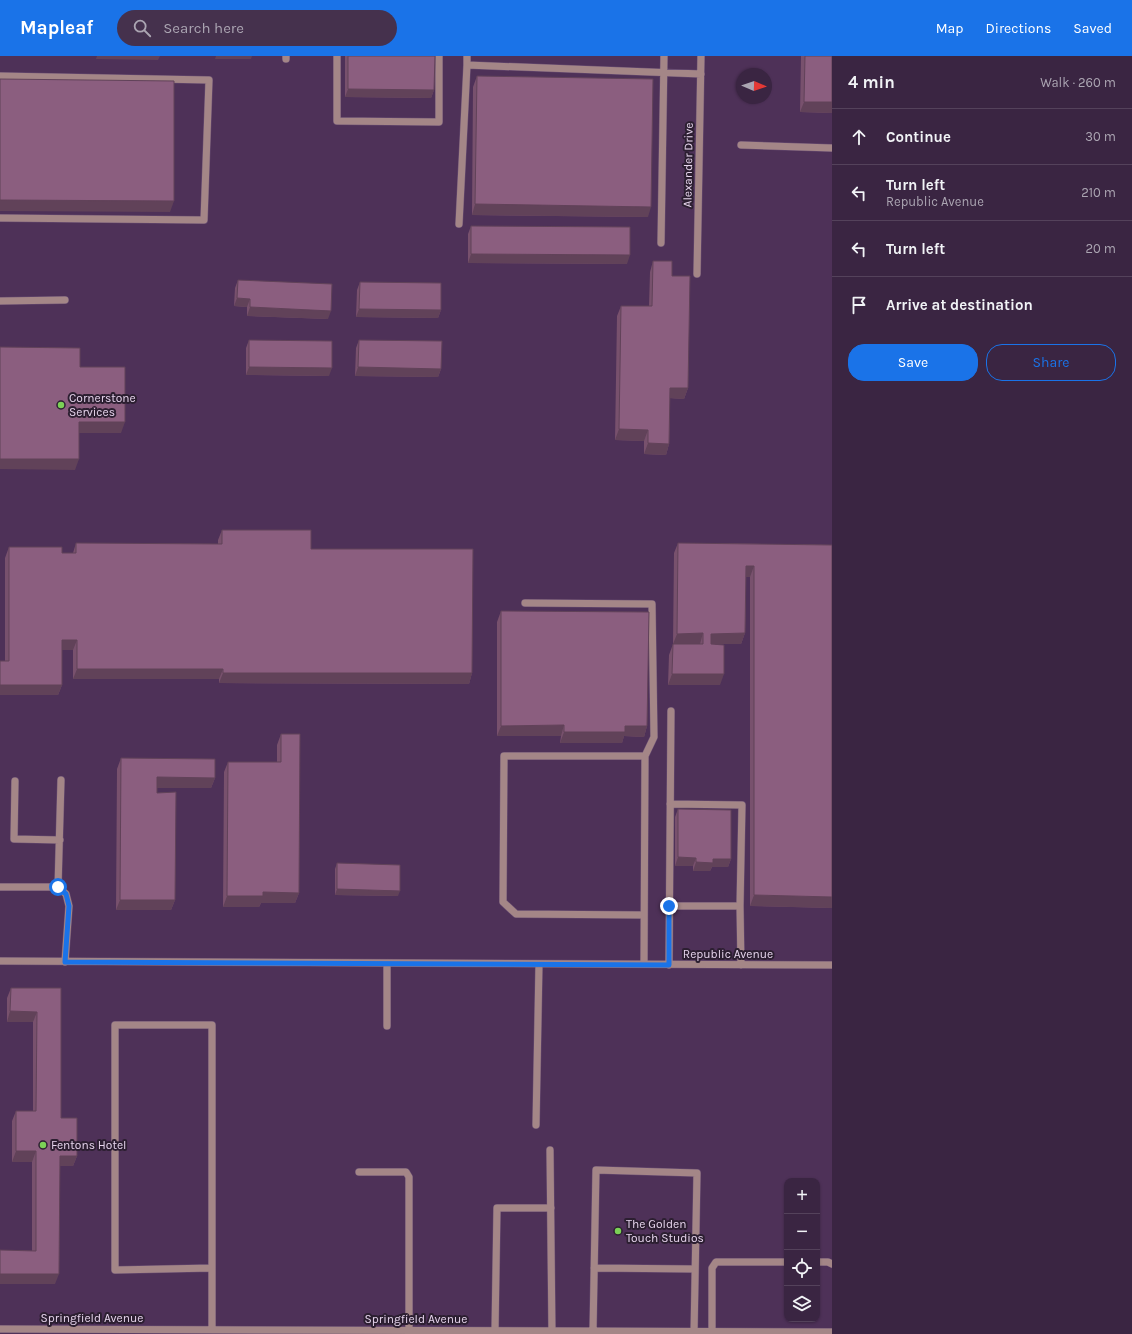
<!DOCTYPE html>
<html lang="en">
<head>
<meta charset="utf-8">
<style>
	:root { --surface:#3a2542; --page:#45314d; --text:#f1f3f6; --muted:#aba5b2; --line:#54425b; --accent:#1a73e8 }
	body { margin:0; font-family:Karla,sans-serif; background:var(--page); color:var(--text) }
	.controls { position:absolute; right:12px; bottom:12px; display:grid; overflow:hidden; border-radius:8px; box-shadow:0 1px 3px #0004 }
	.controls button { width:36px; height:36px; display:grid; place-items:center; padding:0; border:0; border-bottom:1px solid var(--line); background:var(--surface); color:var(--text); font:20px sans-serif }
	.compass { position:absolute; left:736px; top:12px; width:36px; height:36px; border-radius:50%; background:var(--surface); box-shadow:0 1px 3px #0004; rotate:92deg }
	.stop { position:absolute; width:12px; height:12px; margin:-9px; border:3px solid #1a73e8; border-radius:50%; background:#fff }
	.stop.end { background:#1a73e8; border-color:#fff; box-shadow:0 1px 4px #0008 }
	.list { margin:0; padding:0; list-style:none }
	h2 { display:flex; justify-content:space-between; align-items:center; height:52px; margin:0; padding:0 16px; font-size:17px }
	h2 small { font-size:13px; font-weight:400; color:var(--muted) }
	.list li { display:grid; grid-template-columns:26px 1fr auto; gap:12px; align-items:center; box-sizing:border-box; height:56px; padding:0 16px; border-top:1px solid var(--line) }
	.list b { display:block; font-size:15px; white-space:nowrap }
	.list p { margin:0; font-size:13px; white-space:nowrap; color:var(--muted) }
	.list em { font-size:13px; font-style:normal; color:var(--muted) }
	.actions { display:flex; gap:8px; padding:12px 16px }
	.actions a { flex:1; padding:9px 0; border:1px solid var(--accent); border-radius:16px; text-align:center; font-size:14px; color:var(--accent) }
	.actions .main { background:var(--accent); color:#fff }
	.icon { flex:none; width:22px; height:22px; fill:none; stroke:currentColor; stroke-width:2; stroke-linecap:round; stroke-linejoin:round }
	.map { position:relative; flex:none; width:832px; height:1278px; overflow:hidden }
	header { display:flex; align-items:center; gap:24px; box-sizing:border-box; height:56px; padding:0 20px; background:var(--accent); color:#fff }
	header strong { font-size:19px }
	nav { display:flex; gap:22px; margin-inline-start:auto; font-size:14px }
	.search { width:280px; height:36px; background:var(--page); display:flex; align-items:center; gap:10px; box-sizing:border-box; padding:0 14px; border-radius:22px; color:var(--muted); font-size:15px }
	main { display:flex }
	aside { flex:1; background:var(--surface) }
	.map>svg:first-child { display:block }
</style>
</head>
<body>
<header>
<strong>Mapleaf</strong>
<div class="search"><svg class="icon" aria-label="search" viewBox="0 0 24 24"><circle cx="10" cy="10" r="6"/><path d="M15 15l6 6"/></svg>Search here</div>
<nav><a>Map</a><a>Directions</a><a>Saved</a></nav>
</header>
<main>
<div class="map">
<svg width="832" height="1278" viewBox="0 0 832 1278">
	<rect width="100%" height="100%" fill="#4e3158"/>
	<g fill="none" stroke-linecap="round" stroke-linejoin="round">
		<defs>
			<path id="minor" d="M 337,0 L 337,65 L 439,66 L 439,0
				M 467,0 L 467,9 L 701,18
				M 286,3 L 286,0
				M 0,20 L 209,24 L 204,164 L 0,162
				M 741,89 L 832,92
				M 459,168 L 467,9
				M 661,187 L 664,0
				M 697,218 L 701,0
				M 0,245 L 65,244
				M 525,547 L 652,548 L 654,681 L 645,700 L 644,908
				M 15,725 L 14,783 L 60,784
				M 0,831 L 58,831 L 66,838 L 69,850 L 65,906
				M 58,831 L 61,724
				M 669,850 L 740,850 L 742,749 L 670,748
				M 740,850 L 741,909
				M 644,859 L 516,858 L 503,846 L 504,700 L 645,700
				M 0,905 L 832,909
				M 669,909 L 671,655
				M 387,970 L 387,907
				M 536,1069 L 539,908
				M 550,1094 L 552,1278
				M 359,1116 L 406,1116 L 409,1121 L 409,1274
				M 817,1206 L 828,1206 L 832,1208
				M 212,1212 L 115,1214 L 115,969 L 212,969 L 212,1274
				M 594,1212 L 695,1213
				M 0,1273 L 832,1276
				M 495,1275 L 497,1152 L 551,1152
				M 593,1275 L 596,1114 L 697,1117 L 694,1278
				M 712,1276 L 712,1212 L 716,1206 L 787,1206"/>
		</defs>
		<!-- minor casing -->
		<use href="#minor" stroke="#6a4f73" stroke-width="8"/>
		<!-- minor -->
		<use href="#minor" stroke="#a48687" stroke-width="7"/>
	</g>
	<!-- wall -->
	<path fill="#78516d" d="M 345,0 L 435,0 L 434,34 L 431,42 L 345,41 Z
		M 801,0 L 832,0 L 832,57 L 800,56 Z
		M 477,20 L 648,161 L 472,159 L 473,31 Z
		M 471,170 L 627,208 L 468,207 L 468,178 Z
		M 653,205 L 672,220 L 688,332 L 684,343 L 670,342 L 669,388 L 666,399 L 644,398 L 644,385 L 615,384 L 617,260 L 621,250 L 649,250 L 650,216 Z
		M 238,224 L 328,263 L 247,260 L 247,251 L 234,250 L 235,232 Z
		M 360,226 L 441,254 L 438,262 L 356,261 L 357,234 Z
		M 249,284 L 329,320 L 246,319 L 246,292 Z
		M 359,284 L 441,313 L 438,321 L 355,320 L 356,292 Z
		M 222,474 L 311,493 L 472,617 L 469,628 L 219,627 L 219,623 L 73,623 L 73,594 L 62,594 L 62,629 L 58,639 L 0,639 L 0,605 L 5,605 L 5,502 L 9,491 L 62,497 L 73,497 L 76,487 L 218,488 L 218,484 Z
		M 678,487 L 832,489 L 832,852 L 750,850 L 750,521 L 746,521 L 745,577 L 741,588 L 715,588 L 720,629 L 668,629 L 669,599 L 673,588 L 674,497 Z
		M 501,555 L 647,670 L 644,681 L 624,680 L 622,687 L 560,687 L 561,680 L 497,680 L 497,566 Z
		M 281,678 L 299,837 L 295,847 L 261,847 L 259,851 L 223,851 L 224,716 L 228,706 L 277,706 L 277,689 Z
		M 121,702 L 215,722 L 211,732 L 157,732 L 157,737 L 175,844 L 171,854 L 116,854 L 117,713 Z
		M 678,753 L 731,803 L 728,811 L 712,811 L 710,815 L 693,815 L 693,810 L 675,810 L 675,761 Z
		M 337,807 L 398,840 L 335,839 L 335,813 Z
		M 11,932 L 61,932 L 61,1062 L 77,1100 L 73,1110 L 60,1110 L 55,1228 L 0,1228 L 0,1194 L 32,1195 L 32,1106 L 12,1106 L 12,1065 L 16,1055 L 33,1055 L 33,966 L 7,966 L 7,942 Z"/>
	<!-- shaded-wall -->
	<path fill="#614259" d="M 97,0 L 160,0 L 158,4 L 96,3 Z
		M 216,0 L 252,0 L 251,3 L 215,3 Z
		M 348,33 L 434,34 L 431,42 L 345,41 Z
		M 804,46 L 832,46 L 832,57 L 800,56 Z
		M 0,144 L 174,145 L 170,156 L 0,155 Z
		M 475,148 L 651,151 L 648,161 L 472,159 Z
		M 471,198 L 630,199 L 627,208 L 468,207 Z
		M 237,242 L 250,243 L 247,251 L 234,250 Z
		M 250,251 L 331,255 L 328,263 L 247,260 Z
		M 359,253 L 441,254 L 438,262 L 356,261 Z
		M 249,311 L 332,312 L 329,320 L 246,319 Z
		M 358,311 L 441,313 L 438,321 L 355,320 Z
		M 670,332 L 688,332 L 684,343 L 667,342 Z
		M 79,366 L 125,366 L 121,377 L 75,377 Z
		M 619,373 L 648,374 L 644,385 L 615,384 Z
		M 648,387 L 669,388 L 666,399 L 644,398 Z
		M 0,403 L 79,403 L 75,414 L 0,413 Z
		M 746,510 L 754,510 L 750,521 L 742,521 Z
		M 703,577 L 700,588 L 673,588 L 677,578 Z
		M 745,577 L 741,588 L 708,588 L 711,578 Z
		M 62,584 L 77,584 L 73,594 L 58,594 Z
		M 77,613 L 223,613 L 219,623 L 73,623 Z
		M 223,617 L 472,617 L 469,628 L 219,627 Z
		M 672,618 L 724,618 L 720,629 L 668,629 Z
		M 0,629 L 62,629 L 58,639 L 0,639 Z
		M 564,669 L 561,680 L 497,680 L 501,670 Z
		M 625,670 L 647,670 L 644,681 L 624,680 L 622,687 L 560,687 L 564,676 Z
		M 157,721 L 215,722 L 211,732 L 153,732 Z
		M 678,801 L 696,802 L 693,810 L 675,810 Z
		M 713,803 L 731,803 L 728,811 L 712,811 L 710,815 L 693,815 L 696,806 Z
		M 337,833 L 400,835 L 398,840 L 335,839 Z
		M 263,836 L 299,837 L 295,847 L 261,847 L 259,851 L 223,851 L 227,840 Z
		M 754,839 L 832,841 L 832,852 L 750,850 Z
		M 120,844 L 175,844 L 171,854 L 116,854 Z
		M 10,955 L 37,956 L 33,966 L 7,966 Z
		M 16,1095 L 36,1095 L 32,1106 L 12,1106 Z
		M 60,1100 L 77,1100 L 73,1110 L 56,1110 Z
		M 0,1218 L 59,1218 L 55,1228 L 0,1228 Z"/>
	<!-- building -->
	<path fill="#8b5e7f" stroke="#614259" d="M 348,0 L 435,0 L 434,34 L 348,33 Z
		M 805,0 L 832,0 L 832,46 L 804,46 Z
		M 477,20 L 653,23 L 651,151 L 475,148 Z
		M 0,23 L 174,25 L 174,145 L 0,144 Z
		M 471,170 L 630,171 L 630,199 L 471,198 Z
		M 653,205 L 672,205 L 672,220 L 690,220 L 688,332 L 670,332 L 669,388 L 648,387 L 648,374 L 619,373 L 621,250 L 652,250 Z
		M 238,224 L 332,228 L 331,255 L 250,251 L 250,243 L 237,242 Z
		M 360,226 L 441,227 L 441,254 L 359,253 Z
		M 249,284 L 332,285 L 332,312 L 249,311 Z
		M 359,284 L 442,285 L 441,313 L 358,311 Z
		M 0,291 L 80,292 L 80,311 L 125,311 L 125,366 L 79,366 L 79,403 L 0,403 Z
		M 222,474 L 311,474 L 311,493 L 473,493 L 472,617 L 223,617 L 223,613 L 77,613 L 77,584 L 62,584 L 62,629 L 0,629 L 0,605 L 9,605 L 9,491 L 62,491 L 62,497 L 76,497 L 76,487 L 222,488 Z
		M 678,487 L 832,489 L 832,841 L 754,839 L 754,510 L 746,510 L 745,577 L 711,578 L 711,588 L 724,589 L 724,618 L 672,618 L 673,588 L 703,588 L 703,577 L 677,578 Z
		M 501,555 L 649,556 L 647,670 L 625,670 L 625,676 L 564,676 L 564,669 L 501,670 Z
		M 281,678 L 300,678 L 299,837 L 263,836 L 263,840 L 227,840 L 228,706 L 281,706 Z
		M 121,702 L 215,703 L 215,722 L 157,721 L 157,737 L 176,736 L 175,844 L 120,844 Z
		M 678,753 L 731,754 L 731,803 L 713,803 L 713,807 L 696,806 L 696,802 L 678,801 Z
		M 337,807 L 400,809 L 400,835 L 337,833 Z
		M 11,932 L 61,932 L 61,1062 L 77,1062 L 77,1100 L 60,1100 L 59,1218 L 0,1218 L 0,1194 L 36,1195 L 36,1095 L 16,1095 L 16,1055 L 36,1055 L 37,956 L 10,955 Z"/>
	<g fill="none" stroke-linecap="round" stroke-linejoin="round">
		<!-- route -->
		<path stroke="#1a73e8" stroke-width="5" d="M 58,831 L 66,838 L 69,850 L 65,906 L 669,909 L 669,850"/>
	</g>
	<!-- markers -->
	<g fill="#7bd156" stroke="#2c1f31" stroke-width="1.5">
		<circle cx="61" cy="349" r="4"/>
		<circle cx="43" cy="1089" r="4"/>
		<circle cx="618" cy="1175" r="4"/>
	</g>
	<g text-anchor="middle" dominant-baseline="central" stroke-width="4" stroke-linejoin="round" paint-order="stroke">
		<!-- street labels -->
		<g font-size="12" fill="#e7d5ed" stroke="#2c1f31">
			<text transform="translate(688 109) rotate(-89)">Alexander Drive</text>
			<text x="728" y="898">Republic Avenue</text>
			<text x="92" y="1262">Springfield Avenue</text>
			<text x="416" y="1263">Springfield Avenue</text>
		</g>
		<!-- poi labels -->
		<g font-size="12" fill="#e7d5ed" stroke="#2c1f31" text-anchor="start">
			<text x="69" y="342">Cornerstone<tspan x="69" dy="14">Services</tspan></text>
			<text x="51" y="1089">Fentons Hotel</text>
			<text x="626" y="1168">The Golden<tspan x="626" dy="14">Touch Studios</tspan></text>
		</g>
	</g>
</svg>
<div class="controls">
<button>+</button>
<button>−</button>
<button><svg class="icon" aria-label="locate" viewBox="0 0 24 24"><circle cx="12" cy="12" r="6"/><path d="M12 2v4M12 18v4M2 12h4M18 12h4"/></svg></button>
<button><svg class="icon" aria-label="layers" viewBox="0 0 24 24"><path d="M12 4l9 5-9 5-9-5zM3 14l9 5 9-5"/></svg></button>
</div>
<svg class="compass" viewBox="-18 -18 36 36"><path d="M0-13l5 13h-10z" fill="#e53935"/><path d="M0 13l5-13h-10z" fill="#aba5b2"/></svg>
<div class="stop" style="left:58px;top:831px"></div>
<div class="stop end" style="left:669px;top:850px"></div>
</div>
<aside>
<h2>4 min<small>Walk · 260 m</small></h2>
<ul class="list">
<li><svg class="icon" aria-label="ahead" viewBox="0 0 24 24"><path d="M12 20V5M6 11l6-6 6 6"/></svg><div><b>Continue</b></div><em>30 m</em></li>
<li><svg class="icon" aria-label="left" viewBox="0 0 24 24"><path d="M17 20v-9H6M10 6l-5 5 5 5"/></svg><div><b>Turn left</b><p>Republic Avenue</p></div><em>210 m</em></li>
<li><svg class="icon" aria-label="left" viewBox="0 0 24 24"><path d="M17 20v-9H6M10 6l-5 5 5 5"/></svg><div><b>Turn left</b></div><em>20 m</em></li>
<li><svg class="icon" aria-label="arrive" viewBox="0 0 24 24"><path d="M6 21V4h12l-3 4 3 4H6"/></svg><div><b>Arrive at destination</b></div></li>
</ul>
<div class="actions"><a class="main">Save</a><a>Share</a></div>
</aside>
</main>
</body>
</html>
